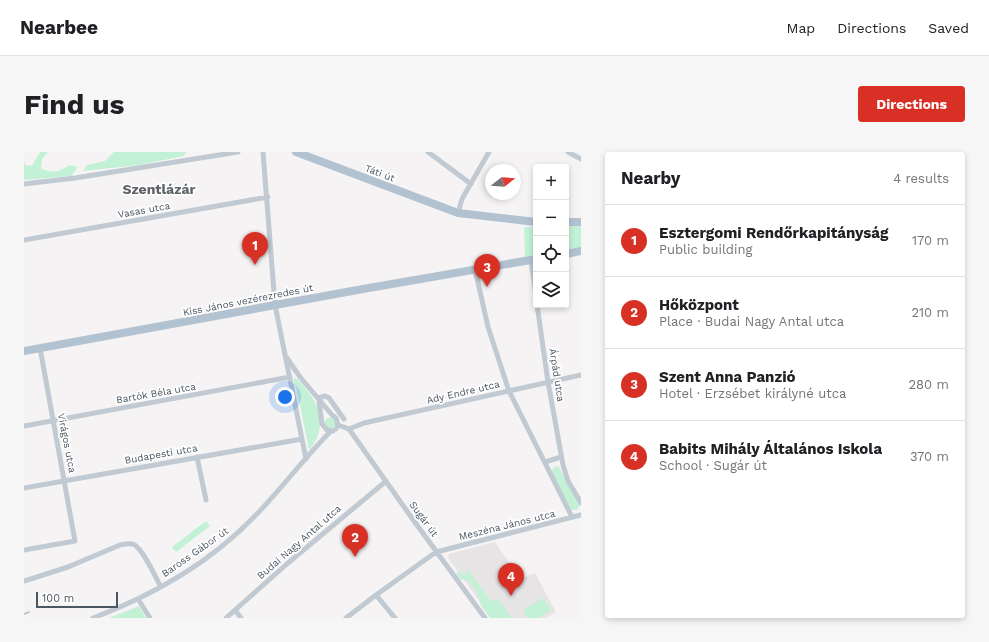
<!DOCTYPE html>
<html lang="en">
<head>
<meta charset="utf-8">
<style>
	:root { --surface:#fff; --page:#f6f6f6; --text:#202124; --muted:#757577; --line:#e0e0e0; --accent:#d93025 }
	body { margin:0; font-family:"Work Sans",sans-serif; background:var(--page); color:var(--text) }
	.controls { position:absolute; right:12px; top:12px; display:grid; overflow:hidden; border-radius:4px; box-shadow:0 2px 6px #0003 }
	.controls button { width:36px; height:36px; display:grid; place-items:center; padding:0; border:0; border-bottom:1px solid var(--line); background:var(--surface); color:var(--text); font:20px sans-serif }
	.compass { position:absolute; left:461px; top:12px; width:36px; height:36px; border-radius:50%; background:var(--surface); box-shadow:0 2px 6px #0003; rotate:73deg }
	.scale { position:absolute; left:12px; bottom:10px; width:82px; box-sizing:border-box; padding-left:4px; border:2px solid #4a5661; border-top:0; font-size:11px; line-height:14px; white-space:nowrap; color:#4a5661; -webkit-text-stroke:3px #fff; paint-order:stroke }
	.you { position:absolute; left:261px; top:245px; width:14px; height:14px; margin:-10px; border:3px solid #fff; border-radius:50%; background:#1a73e8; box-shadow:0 0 0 6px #1a73e833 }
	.badge { display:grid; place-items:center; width:26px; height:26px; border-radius:50%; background:var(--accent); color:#fff; font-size:13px; font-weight:700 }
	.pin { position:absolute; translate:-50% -33px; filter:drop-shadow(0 1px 2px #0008) }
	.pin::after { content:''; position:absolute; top:21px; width:14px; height:12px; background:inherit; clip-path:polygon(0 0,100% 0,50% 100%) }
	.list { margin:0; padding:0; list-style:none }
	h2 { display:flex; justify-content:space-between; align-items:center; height:52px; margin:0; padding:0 16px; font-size:17px }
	h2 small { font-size:13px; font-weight:400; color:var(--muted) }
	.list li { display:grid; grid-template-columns:26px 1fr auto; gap:12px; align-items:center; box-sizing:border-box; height:72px; padding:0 16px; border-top:1px solid var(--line) }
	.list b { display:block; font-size:15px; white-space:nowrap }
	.list p { margin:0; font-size:13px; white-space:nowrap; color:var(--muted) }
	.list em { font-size:13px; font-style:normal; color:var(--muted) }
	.icon { flex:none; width:22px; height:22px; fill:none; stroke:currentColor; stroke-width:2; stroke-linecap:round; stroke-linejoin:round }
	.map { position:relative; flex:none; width:557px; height:466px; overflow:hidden; border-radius:4px }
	header { display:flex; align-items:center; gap:24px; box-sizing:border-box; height:56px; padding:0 20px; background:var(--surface); border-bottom:1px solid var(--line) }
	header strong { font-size:19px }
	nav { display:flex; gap:22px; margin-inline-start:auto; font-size:14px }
	.intro { display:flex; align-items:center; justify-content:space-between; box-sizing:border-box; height:96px; padding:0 24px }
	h1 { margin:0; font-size:28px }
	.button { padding:10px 18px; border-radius:4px; background:var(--accent); color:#fff; font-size:14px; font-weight:700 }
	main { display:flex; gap:24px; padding:0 24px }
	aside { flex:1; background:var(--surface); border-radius:4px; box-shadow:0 2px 6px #0003 }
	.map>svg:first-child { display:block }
</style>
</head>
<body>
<header>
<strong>Nearbee</strong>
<nav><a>Map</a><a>Directions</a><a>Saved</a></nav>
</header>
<div class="intro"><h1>Find us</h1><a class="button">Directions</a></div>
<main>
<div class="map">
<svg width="557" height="466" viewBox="0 0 557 466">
	<rect width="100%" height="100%" fill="#f5f3f3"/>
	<!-- education -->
	<path fill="#e6e4e5" d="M 471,390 L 496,427 L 511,421 L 532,460 L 522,466 L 468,466 L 424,406 L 425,402 Z"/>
	<!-- green -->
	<path fill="#c3f1d5" d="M 16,0 L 24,0 L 18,7 L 17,17 C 30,21 34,21 45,13 L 54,15 L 47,24 L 0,28 L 0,8 L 1,13 L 8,14 Z
		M 90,0 L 162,0 L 160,4 L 115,13 L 59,19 L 63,13 L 81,9 Z
		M 542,74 L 557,74 L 557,95 L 542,98 Z
		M 500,75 L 512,75 L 512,103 L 501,105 Z
		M 270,226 C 276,228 278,232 282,237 C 298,256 302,278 285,298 L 272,233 L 270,233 Z
		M300.5 271a5.5 5.5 0 1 1 11 0a5.5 5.5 0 1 1-11 0Z
		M 531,314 L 535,315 L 543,331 L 556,353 L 553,358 L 547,358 L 527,320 Z
		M 182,369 L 186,374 L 152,400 L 148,395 Z
		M 444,418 L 467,449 L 474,447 L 487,465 L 486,466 L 466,466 L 457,453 L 452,438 L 445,429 L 436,427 L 432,421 L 435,419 L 439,423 L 442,423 Z
		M 519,446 L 527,458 L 514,466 L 504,466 L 499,458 Z
		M 115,454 L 122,466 L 85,466 Z"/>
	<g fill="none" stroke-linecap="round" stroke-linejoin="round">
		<!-- minor -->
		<path stroke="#c1cad2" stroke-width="5" d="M 239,0 L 251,153 L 282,307
			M 404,0 L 447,32
			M 544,0 L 557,7
			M 0,32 L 51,26 L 214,0
			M 434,61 L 438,47 L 465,0
			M 0,88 L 244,45
			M 507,108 L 512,143
			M 451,117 L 464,175 L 485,239 L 548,365
			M 513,153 L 524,230 L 539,313 L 544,329 L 557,351
			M 263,206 L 276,225 L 308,263 L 312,266 L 314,273 L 312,277
			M 294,246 L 301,244 L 305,246 L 320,267
			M 295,249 L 298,272 L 303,278 L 309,279
			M 314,273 L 325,277 L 390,369 L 461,466
			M 0,274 L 266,225
			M 325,277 L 340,271 L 557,223
			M 173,305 L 182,348
			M 521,310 L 537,305
			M 0,336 L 278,287
			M 0,398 L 51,389 L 16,196
			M 0,429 L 44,415 L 96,393 C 100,392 104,391 109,392 C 119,396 131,425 137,435
			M 352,443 L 371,466
			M 114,447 L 126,466
			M 211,458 L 217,466
			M 69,466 C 127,444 184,412 228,367 C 256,339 279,307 307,279
			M 202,466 L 264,411 L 361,330
			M 322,466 L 352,443 L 412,400 L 557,363"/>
		<!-- primary -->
		<path stroke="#b3c2d1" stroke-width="8" d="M 272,0 L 434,61 L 512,70
			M 542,70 L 557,70
			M 542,102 L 557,99
			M 0,199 L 339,137 L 512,107"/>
		<!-- rail -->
		<path stroke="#b5b8bd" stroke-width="1.5" d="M 0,462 L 5,460"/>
	</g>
	<g text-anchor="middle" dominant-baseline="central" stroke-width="3.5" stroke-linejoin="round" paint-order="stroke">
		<!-- street labels -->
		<g font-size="10" fill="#4a5661" stroke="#fff">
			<text transform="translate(356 21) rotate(21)">Táti út</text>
			<text transform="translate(120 58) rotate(-10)">Vasas utca</text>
			<text transform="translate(224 148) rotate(-11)">Kiss János vezérezredes út</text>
			<text transform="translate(533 223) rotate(81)">Árpád utca</text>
			<text transform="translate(439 240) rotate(-13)">Ady Endre utca</text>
			<text transform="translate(132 241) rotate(-10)">Bartók Béla utca</text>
			<text transform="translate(43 291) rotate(79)">Virágos utca</text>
			<text transform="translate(137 302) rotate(-10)">Budapesti utca</text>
			<text transform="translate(400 367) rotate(54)">Sugár út</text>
			<text transform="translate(483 373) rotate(-14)">Meszéna János utca</text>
			<text transform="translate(275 390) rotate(-41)">Budai Nagy Antal utca</text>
			<text transform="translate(171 400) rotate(-35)">Baross Gábor út</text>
		</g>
		<!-- district labels -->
		<g font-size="14" font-weight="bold" fill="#5f6368" stroke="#fff">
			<text x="135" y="37">Szentlázár</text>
		</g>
	</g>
</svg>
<div class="controls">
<button>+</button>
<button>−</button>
<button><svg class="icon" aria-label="locate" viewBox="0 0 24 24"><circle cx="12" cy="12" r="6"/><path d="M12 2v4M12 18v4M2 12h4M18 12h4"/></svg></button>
<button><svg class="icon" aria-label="layers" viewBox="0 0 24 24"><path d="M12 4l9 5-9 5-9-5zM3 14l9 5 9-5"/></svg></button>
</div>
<svg class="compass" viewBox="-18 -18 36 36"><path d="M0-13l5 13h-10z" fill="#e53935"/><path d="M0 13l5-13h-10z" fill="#757577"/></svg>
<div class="scale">100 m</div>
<div class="you"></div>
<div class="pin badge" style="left:231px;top:113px">1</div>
<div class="pin badge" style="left:331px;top:405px">2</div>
<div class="pin badge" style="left:463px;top:135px">3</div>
<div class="pin badge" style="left:487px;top:444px">4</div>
</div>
<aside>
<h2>Nearby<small>4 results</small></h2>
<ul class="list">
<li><span class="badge">1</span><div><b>Esztergomi Rendőrkapitányság</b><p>Public building</p></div><em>170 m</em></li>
<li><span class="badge">2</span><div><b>Hőközpont</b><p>Place · Budai Nagy Antal utca</p></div><em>210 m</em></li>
<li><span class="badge">3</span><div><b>Szent Anna Panzió</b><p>Hotel · Erzsébet királyné utca</p></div><em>280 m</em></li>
<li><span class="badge">4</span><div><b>Babits Mihály Általános Iskola</b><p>School · Sugár út</p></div><em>370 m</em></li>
</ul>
</aside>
</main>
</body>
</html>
